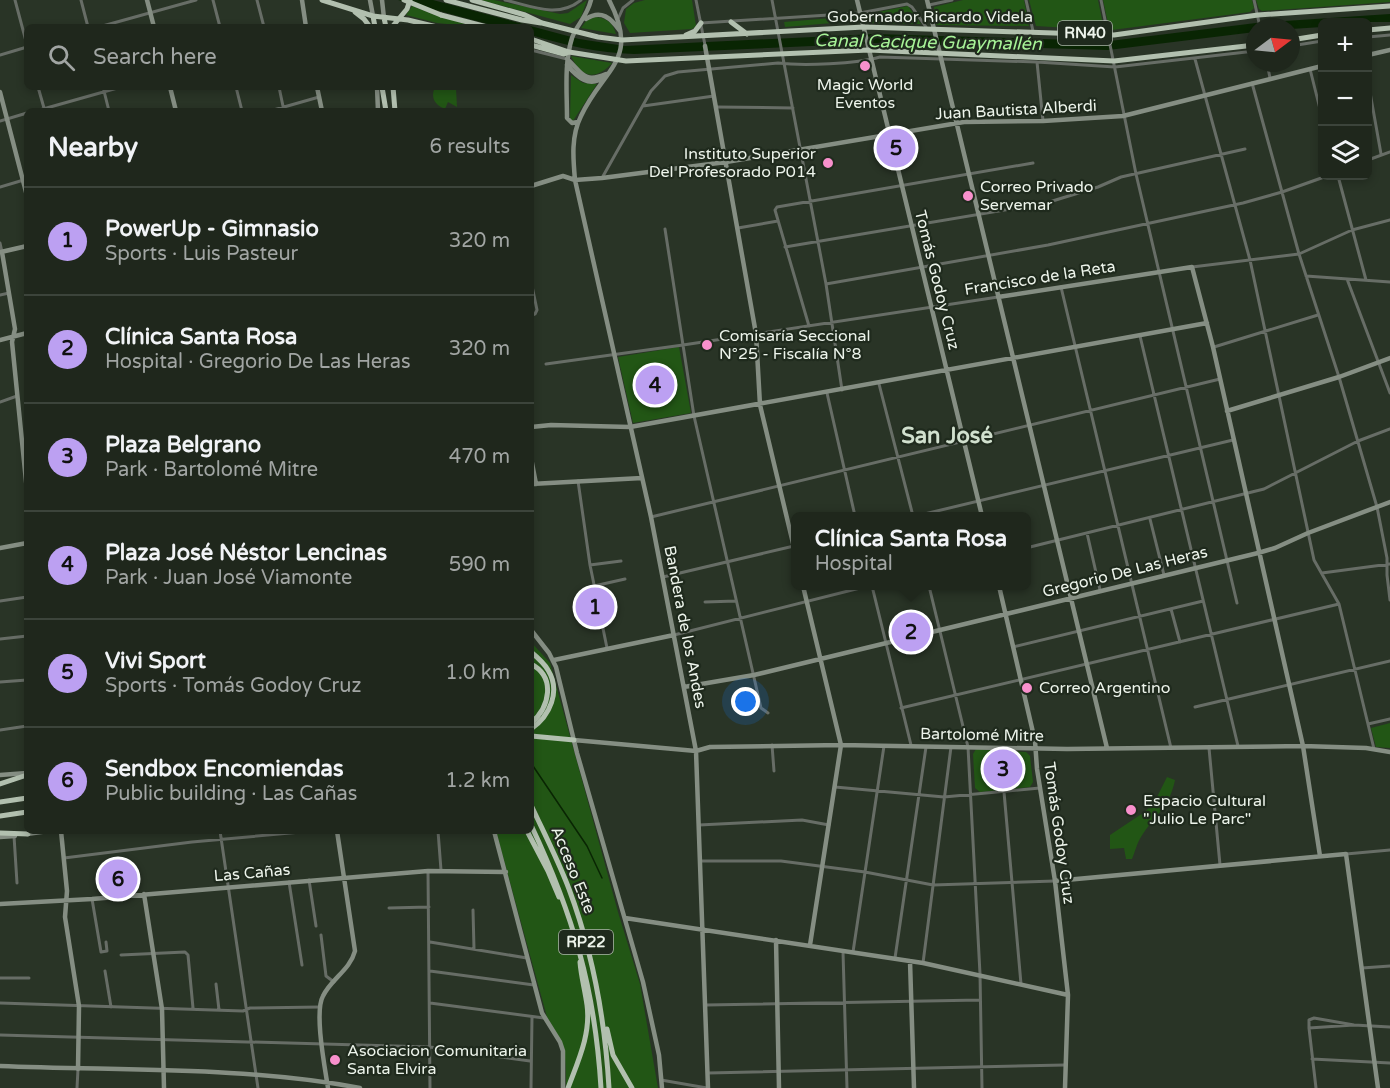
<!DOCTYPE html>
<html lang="en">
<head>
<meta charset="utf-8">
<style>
	:root { --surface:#1f271c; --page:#2c3329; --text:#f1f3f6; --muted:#a1a5a3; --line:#3c443b; --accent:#bca0f2 }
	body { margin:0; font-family:"Varela Round",sans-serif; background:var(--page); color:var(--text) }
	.controls { position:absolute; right:18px; top:18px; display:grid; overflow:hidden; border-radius:9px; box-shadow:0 3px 9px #0003 }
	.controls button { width:54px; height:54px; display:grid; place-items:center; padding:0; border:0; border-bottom:2px solid var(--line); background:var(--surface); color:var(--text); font:30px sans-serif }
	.compass { position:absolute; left:1246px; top:18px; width:54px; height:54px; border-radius:50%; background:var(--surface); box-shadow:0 3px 9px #0003; rotate:74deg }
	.you { position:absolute; left:746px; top:702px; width:21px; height:21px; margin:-15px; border:4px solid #fff; border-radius:50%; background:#1a73e8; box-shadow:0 0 0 9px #1a73e833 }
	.badge { display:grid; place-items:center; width:39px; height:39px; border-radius:50%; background:var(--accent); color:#111; font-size:20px; font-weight:700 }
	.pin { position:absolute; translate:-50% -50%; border:3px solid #fff; box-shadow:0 2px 6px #0006 }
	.popup { position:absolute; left:791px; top:512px; width:240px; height:78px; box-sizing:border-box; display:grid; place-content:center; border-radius:9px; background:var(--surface); filter:drop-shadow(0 2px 4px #0005); font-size:20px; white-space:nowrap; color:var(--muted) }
	.popup b { font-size:22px; color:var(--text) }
	.popup::after { content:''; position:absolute; left:50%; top:100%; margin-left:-12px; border:12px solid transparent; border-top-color:var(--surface) }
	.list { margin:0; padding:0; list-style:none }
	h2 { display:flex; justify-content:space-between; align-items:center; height:78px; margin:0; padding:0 24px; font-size:26px }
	h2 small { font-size:20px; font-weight:400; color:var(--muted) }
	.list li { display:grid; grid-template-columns:39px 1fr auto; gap:18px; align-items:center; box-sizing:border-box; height:108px; padding:0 24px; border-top:2px solid var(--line) }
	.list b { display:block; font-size:22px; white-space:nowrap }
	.list p { margin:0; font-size:20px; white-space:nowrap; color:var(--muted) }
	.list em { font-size:20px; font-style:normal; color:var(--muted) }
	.icon { flex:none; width:33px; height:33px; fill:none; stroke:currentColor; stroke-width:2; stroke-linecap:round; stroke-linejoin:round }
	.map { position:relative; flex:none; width:1390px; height:1088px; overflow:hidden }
	.search { position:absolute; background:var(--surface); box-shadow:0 3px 9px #0003; left:24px; top:24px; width:510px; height:66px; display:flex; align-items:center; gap:15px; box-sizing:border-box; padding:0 21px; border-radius:9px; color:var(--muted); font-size:22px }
	.panel { position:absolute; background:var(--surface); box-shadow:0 3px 9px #0003; left:24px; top:108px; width:510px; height:726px; border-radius:9px }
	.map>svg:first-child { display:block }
</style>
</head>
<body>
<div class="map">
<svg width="1390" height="1088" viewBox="0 0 1390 1088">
	<rect width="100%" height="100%" fill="#293426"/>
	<!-- green -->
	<path fill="#225615" d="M 481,0 L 494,0 L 560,14 L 568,13 L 587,0 L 581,17 L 570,24 Z
		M 645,0 L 692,0 L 696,26 L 692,29 L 630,33 L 624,23 L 626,9 L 634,3 Z
		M 963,0 L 1024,0 L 1029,26 L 936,25 L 934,7 Z
		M 1029,0 L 1098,0 L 1104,29 L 1101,30 L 1036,26 Z
		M 1103,0 L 1252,0 L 1254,8 L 1250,12 L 1112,30 L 1109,28 Z
		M 1256,0 L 1390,0 L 1390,2 L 1262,11 L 1259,9 Z
		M 412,6 L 435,15 L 476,27 L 437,23 L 406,15 Z
		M 908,6 L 921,24 L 870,23 L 868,14 Z
		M 855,16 L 856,21 L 785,27 L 784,22 Z
		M 595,17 C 607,18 613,23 616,34 L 581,28 L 586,21 Z
		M 571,56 L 612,63 C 596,81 581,78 571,56 Z
		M 571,75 L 583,83 L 597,84 L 573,121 L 570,119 Z
		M 435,87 L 456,88 L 457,107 L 448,102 L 445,109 C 435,105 430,98 435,87 Z
		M 679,347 L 691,413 L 633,423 L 618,357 Z
		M 531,642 L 550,663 L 618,912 L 640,984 L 658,1088 L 566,1088 C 566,1052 566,1048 547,1017 L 496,831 L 531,831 Z
		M 1390,723 L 1390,748 L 1376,747 L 1371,728 Z
		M 976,749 L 1026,752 L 1030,756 L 1033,782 L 1030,787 L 980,792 L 975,788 L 973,754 Z
		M 1167,777 L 1175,780 C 1169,809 1155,814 1141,837 C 1137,843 1135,852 1132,859 L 1126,859 L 1124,848 L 1110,849 L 1110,835 L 1146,811 L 1156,799 Z"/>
	<!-- water -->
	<path fill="#092503" d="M 398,0 L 433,0 L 579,39 L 625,46 L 874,34 L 1110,41 L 1256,23 L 1390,14 L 1390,22 L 1322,22 L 1322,27 L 1291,29 L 1291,27 L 1255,27 L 1255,32 L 1108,50 L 878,43 L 634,54 C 598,53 565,45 531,35 L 531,27 L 499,27 Z"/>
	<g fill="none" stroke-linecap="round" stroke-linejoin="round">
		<!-- stream -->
		<path stroke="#092503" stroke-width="1.5" d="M 531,763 L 587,846 L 602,878"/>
		<!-- street -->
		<path stroke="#676d66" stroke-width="3" d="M 15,0 L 27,45
			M 81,0 L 88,27
			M 213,0 L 220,27
			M 257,0 L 264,27
			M 505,0 C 531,6 558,19 581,0
			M 696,0 L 705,45
			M 772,0 L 826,284 L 842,390
			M 1026,0 L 1033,31
			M 1101,0 L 1136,174 L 1237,603
			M 1254,0 L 1260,27
			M 929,5 L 952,0
			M 618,19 L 623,8 L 633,0
			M 701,23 L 860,13 L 907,4 L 912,7 L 926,27
			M 99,27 L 196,0
			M 1368,37 L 1390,35
			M 1291,46 L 1322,41
			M 531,50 L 567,59
			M 0,55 L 27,47
			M 1195,59 L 1250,260 L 1314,560 L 1339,604 L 1374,749
			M 1037,62 L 1043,121
			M 1267,63 L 1270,78
			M 1310,69 L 1322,117
			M 1368,81 L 1381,154
			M 1252,83 L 1299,254 L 1339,377 L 1377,507 L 1387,558 L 1387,575 L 1390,600
			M 38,87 L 44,108
			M 103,87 L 109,111
			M 236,87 L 242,111
			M 279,87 L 284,111
			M 643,106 L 714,96
			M 716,107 L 793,108
			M 36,111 L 121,87
			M 270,111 L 319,97
			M 0,121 L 27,113
			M 1368,160 L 1390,152
			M 1338,176 L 1366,280
			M 602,178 L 651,91 L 665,76 L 678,72 L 778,63 C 803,66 856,64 880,57 L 1037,62 L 1115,67 L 1255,51
			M 0,187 L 27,179
			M 738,228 L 778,221
			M 665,229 L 694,416 L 761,708 L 768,713
			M 0,243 L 2,252
			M 785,247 L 1046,203 L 1098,187 L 1121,177 L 1245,149
			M 1192,267 L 1299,254 L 1352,230 L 1390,220
			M 1306,276 L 1390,282
			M 1347,279 L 1390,393
			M 531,281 L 537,310 L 535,314 L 531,316
			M 826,284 L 1048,245 L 1243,203 L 1282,192 L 1327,176
			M 1061,287 L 1171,748
			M 0,295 L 9,293
			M 809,326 L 775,210 L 777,207 L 1033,163
			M 1140,336 L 1238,746
			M 1214,347 L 1318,315
			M 546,364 L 683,345 L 998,297
			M 879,384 L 913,516
			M 827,393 L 855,516
			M 0,402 L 17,396
			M 578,481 L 590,565 L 607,648
			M 916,516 L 1233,440
			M 651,517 L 1220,379
			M 1150,519 L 1164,575
			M 1087,533 L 1100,590
			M 1026,548 L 1264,489 L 1358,441 L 1390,429
			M 590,565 L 621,561
			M 1322,573 L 1390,564
			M 663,577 L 794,546
			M 594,586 L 625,579
			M 872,586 L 911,745
			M 929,586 L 968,747 L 980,974 L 982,1088
			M 0,601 L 27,597
			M 705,602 L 736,601
			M 1171,609 L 1180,642
			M 674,635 L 868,586
			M 0,639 L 27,636
			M 1013,647 L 1203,601
			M 0,682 L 27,680
			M 1195,707 L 1390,661
			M 901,708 L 1339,604
			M 1368,724 L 1390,719
			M 0,730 L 27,726
			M 772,745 L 774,771
			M 1209,748 L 1220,865
			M 835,787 L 944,797 L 1040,788
			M 1004,792 L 1021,984
			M 699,825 L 802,820 L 829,825
			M 220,831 L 258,1088
			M 438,831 L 441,870
			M 14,836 L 17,883
			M 1346,854 L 1390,850
			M 64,858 L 192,842 L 312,831
			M 701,861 L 781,861 L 865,872 L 933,885 L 1055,881
			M 428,871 L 430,1088
			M 309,880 L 316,926
			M 289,882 L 302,965
			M 92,899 L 101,952 L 107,951 L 106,942
			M 389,908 L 429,907
			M 473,910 L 474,949
			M 321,935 L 326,976 L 334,982
			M 430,942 L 527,958
			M 843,952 L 847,1088
			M 853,952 L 884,746
			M 121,955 L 185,952 L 188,955 L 193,1008
			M 895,958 L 926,747
			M 923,963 L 951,747
			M 1362,968 L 1390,966
			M 105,971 L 111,1007
			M 430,971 L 534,985
			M 0,978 L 29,978
			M 216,984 L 219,1010
			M 0,1003 L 243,1011 L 250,1008 L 320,1007
			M 430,1003 L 544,1018
			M 706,1005 L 980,1000
			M 1354,1025 L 1309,1028 L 1309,1020 L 1314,1018 L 1354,1025 L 1390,1027
			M 1309,1028 L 1316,1088
			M 0,1035 L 430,1047 L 530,1061
			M 1312,1059 L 1390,1063
			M 708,1073 L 1065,1065
			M 661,1080 L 707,1088
			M 77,1088 L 78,1069
			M 531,1088 L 532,1017"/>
		<!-- secondary -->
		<path stroke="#858e83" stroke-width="4.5" d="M 147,0 L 154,27
			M 302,0 L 306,27
			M 370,0 L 373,16
			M 382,0 L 384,18
			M 609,0 C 641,61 603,68 581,116 C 571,136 573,158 575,180 L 651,517 L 696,751 L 708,1088
			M 857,0 L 982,516
			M 927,0 L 1107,748
			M 586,19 C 601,9 611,18 620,31
			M 705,46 L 756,334 L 760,405 L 796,556
			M 1368,55 L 1390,50
			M 567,59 C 582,72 583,84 606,74
			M 567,65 C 578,78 589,88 605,77
			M 170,87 L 176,111
			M 317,87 L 322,111
			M 377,87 L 378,111
			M 0,92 L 27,196
			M 578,122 L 572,123 L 567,118 C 567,92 564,63 572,38 C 577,24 587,17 591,0
			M 531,186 L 563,176 L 575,180 L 602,178 L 726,162 L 964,122 L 1043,121 L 1123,116 L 1322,66
			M 1,252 L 27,246
			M 2,252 L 15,329 L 12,342 L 27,491
			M 998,297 L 1192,267 L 1213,347 L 1303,746 L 1320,856
			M 0,340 L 27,333
			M 1227,411 L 1339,377 L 1390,358
			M 531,427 L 551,425 L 630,427 L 1207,323
			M 531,458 L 536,484
			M 531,484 L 642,478
			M 0,548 L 27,543
			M 803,586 L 841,745 L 810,945
			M 999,586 L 1035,741 L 1037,769 L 1055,881 L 1068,995 L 1065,1088
			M 531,630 L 549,653 L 556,667 L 577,753 L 643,982 L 659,1055 L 662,1088
			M 554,660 L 674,635
			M 684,687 L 754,675 L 1258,553 L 1275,548 L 1308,533 L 1390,502
			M 574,740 L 696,751 L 710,747 L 841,745 L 1067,749 L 1303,746 L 1366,748 L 1390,752
			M 0,775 L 27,773
			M 61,831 L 67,891 L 65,917 L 79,1006 L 78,1069
			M 494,831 L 542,1013 L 560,1042 L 563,1051 L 563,1088
			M 27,834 L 48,831
			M 0,837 L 15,836
			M 1055,881 L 1346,854 L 1378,1088
			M 144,894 L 162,1009 L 164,1088
			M 0,904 L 92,899 L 428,871 L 506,872
			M 625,918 L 923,963 L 1068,995
			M 776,940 L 779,1088
			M 910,961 L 914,1088
			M 0,1066 C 120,1071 242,1066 360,1088
			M 328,1088 C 325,1068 314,1012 323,996 C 331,979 350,970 355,951 L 337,831"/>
		<!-- highway -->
		<path stroke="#b2c0af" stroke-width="5" d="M 322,0 L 373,16 L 408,20 L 437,27
			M 446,0 L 522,20 L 541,23
			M 472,0 L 525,15 L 542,23 L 598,37 L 622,40 L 864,27 L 1114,35 L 1258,15 L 1390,6
			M 355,12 L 364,19 L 370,27
			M 441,15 L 487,27
			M 373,16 L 375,27
			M 384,18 L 386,27
			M 731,22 L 747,34
			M 392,27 L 407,9 L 410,0
			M 1368,30 L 1390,28
			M 686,35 L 695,31 L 701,23
			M 531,39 L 569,52 L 626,61 L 869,50 L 1114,61 L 1255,45
			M 1291,40 L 1322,35
			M 531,45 L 564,54 L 569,52
			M 382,87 L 386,111
			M 393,87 L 395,111
			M 531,652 C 537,657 544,663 548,670 C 561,691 550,716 531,729
			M 531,664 C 556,677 550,707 531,723
			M 531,736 L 574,740
			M 0,784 L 27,775
			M 0,802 L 27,798
			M 531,805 C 544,833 558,860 569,889 C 593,953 605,1020 609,1088
			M 0,816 L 27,812
			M 531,825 C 573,914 595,989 601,1088
			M 527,831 L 548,871 L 559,897
			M 0,833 L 28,834
			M 607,1029 L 613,1055 L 632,1088
			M 568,1088 C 578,1061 591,1034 587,1005 C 585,990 581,976 580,962"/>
		<!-- highway-bridge -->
		<path stroke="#b2c0af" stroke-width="5" d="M 404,0 L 441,15"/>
	</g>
	<!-- markers -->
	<g fill="#f890cc" stroke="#1f2a1d" stroke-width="2">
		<circle cx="865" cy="66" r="6"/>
		<circle cx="828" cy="163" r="6"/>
		<circle cx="968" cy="196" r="6"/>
		<circle cx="707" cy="345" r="6"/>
		<circle cx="1027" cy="688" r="6"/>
		<circle cx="1131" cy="810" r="6"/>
		<circle cx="335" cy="1060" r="6"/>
	</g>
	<g text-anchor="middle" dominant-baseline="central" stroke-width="4.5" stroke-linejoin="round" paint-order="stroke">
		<!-- shield labels -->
		<g fill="#1f2a1d" stroke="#afb7ad" stroke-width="1.5">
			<rect x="1058" y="21" width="54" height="24" rx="4.5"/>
			<rect x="559" y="930" width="54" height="24" rx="4.5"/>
		</g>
		<g font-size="15" font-weight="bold" fill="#edf4eb">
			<text x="1085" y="33">RN40</text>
			<text x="586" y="942">RP22</text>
		</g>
		<!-- street labels -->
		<g font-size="16" fill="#edf4eb" stroke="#1f2a1d">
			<text x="930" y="17">Gobernador Ricardo Videla</text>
			<text transform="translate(1016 110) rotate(-3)">Juan Bautista Alberdi</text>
			<text transform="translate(1040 278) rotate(-9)">Francisco de la Reta</text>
			<text transform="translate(937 280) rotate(76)">Tomás Godoy Cruz</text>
			<text transform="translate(1125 572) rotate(-14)">Gregorio De Las Heras</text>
			<text transform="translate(685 627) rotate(79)">Bandera de los Andes</text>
			<text transform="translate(982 735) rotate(1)">Bartolomé Mitre</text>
			<text transform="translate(1059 833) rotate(82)">Tomás Godoy Cruz</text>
			<text transform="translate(573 870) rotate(68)">Acceso Este</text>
			<text transform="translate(252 873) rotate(-5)">Las Cañas</text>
		</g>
		<!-- poi labels -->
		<g font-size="16" fill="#edf4eb" stroke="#1f2a1d" text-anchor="start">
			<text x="865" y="85" text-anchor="middle">Magic World<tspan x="865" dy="18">Eventos</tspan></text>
			<text x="816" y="154" text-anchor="end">Instituto Superior<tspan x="816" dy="18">Del Profesorado P014</tspan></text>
			<text x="980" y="187">Correo Privado<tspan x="980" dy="18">Servemar</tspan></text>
			<text x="719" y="336">Comisaría Seccional<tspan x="719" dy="18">N°25 - Fiscalía N°8</tspan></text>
			<text x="1039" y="688">Correo Argentino</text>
			<text x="1143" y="801">Espacio Cultural<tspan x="1143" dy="18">"Julio Le Parc"</tspan></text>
			<text x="347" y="1051">Asociacion Comunitaria<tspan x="347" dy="18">Santa Elvira</tspan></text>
		</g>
		<!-- water labels -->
		<g font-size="18" font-style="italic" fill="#a7f397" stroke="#1f2a1d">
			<text transform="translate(928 42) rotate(1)">Canal Cacique Guaymallén</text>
		</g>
		<!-- district labels -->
		<g font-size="22" font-weight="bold" fill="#d1e0ce" stroke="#1f2a1d">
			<text x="947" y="436">San José</text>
		</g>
	</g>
</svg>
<div class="controls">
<button>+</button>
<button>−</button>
<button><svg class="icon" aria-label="layers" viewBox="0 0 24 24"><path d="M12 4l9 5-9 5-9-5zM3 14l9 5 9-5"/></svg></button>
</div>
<svg class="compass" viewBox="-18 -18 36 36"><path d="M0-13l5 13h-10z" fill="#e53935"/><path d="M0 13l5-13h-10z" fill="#a1a5a3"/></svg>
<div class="you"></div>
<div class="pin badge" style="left:595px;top:607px">1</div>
<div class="pin badge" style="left:911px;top:632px">2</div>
<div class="popup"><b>Clínica Santa Rosa</b>Hospital</div>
<div class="pin badge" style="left:1003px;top:769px">3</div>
<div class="pin badge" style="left:655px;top:385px">4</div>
<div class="pin badge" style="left:896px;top:148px">5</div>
<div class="pin badge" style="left:118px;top:879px">6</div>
<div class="search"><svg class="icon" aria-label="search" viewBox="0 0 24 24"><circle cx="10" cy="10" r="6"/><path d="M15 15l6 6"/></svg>Search here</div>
<section class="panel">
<h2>Nearby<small>6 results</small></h2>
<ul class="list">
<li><span class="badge">1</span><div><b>PowerUp - Gimnasio</b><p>Sports · Luis Pasteur</p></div><em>320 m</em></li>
<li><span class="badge">2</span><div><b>Clínica Santa Rosa</b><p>Hospital · Gregorio De Las Heras</p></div><em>320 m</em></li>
<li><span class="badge">3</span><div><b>Plaza Belgrano</b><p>Park · Bartolomé Mitre</p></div><em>470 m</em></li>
<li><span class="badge">4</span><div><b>Plaza José Néstor Lencinas</b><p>Park · Juan José Viamonte</p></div><em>590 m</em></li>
<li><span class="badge">5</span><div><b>Vivi Sport</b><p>Sports · Tomás Godoy Cruz</p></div><em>1.0 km</em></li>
<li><span class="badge">6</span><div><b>Sendbox Encomiendas</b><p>Public building · Las Cañas</p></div><em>1.2 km</em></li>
</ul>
</section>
</div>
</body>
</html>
